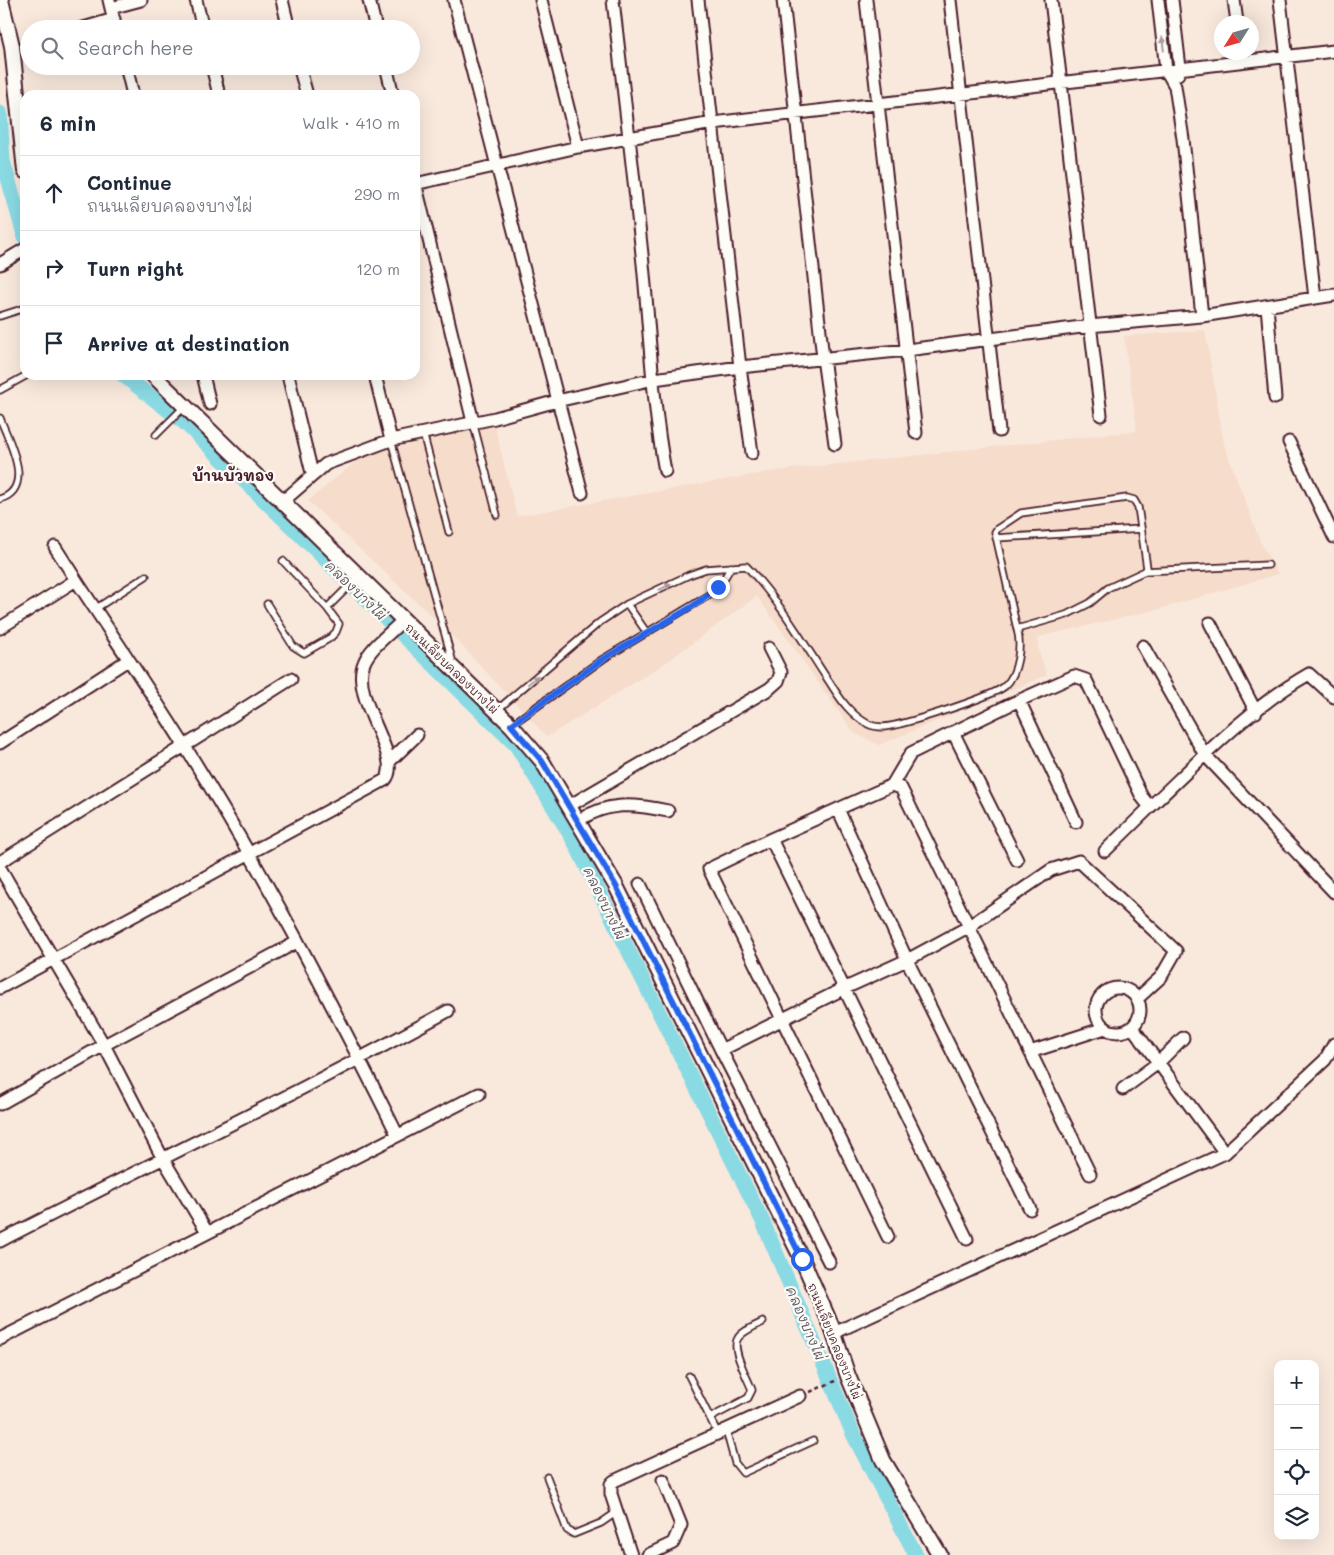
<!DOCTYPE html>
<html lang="en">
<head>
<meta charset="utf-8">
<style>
	:root { --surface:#fff; --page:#f6f6f7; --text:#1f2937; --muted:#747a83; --line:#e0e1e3 }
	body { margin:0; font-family:Mali,"Playpen Sans Thai",sans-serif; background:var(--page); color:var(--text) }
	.controls { position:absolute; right:15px; bottom:15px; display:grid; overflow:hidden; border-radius:10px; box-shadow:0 5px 20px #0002 }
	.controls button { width:45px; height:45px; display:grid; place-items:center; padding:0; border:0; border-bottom:1px solid var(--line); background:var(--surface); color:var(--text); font:25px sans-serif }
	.compass { position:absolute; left:1214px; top:15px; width:45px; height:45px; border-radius:50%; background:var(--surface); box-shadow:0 5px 20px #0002; rotate:233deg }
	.stop { position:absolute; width:15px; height:15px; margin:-11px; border:4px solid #2563eb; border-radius:50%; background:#fff }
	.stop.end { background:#2563eb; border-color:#fff; box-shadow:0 1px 5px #0008 }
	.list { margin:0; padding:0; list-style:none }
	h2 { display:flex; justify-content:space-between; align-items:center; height:65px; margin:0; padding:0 20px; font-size:21px }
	h2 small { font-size:16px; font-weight:400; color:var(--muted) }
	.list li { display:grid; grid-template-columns:32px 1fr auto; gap:15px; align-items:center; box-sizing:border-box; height:75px; padding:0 20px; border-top:1px solid var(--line) }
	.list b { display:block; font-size:19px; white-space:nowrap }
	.list p { margin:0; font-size:16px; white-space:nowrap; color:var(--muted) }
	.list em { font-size:16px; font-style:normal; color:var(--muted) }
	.icon { flex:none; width:28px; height:28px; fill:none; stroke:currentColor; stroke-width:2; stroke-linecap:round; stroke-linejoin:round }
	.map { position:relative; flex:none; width:1334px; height:1555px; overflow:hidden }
	.search { position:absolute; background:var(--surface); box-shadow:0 5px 20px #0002; left:20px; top:20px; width:400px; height:55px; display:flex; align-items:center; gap:12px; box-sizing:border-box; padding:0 18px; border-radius:28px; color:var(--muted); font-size:19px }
	.panel { position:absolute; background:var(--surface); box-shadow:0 5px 20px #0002; left:20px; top:90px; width:400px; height:290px; border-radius:15px }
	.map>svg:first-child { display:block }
</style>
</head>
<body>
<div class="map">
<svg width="1334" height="1555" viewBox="0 0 1334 1555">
	<rect width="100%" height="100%" fill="#f9e9dd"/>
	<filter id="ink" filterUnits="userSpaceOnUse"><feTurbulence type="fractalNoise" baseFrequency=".02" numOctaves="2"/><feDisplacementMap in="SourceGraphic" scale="10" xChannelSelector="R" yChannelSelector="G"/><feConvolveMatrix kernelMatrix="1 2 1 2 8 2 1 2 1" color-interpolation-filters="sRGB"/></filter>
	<g filter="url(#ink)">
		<!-- built -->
		<path fill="#f6dcca" d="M 1205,330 L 1224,444 L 1260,541 L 1278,574 L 1160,609 L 1038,637 L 1038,649 L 1047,675 L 879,745 L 853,732 L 757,596 L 661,666 L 547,737 L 447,630 L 308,501 L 361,457 L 494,423 L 517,516 L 775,471 L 1137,431 L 1124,336 Z"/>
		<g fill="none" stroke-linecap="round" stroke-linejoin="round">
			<!-- canal -->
			<path stroke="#8adae4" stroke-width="15" d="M 0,113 L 3,161 L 25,238
				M 123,375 L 186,424 L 516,745 L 574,841 L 763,1222 L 854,1436 L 916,1555"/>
			<defs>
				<path id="service" d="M 0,316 L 25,308
					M 0,390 L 27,375
					M 0,418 C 8,440 36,488 0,499
					M 473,422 L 497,515
					M 423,433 L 449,532
					M 156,435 L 184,407
					M 391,440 L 453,663
					M 996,538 L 1141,529
					M 283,561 L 327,608
					M 1145,571 L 1147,568 L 1138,507 L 1134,500 L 1127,498 L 1021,513 L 997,529 L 995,532 L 1017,629 L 1066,615 L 1090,603 L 1108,588 L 1145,571 L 1268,565
					M 267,604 L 293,646 L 304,653 L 330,638 L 336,632 L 339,624 L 327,608 L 358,577
					M 627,604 L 647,633
					M 95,609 L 146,576
					M 497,710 L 600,622 L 627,604 L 689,575 L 706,569 L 746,566 C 775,595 802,640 824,674 C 838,694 846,712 868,724 C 872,726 879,727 883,727 C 901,726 992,697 1005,686 C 1018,674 1022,645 1017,629
					M 511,725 L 603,659 L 706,597 L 719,587 L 731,567
					M 689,1376 L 718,1434
					M 710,1418 L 748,1398 L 752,1390 C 748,1379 732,1351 737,1340 C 740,1332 755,1326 763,1322
					M 726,1430 L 735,1463 L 743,1473 L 813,1441
					M 547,1477 L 567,1530 L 574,1534 L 601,1523 L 617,1512"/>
				<path id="minor" d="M 109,0 L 116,29
					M 196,0 L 203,29
					M 282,0 L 289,29
					M 369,0 L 376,29
					M 454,0 L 582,493
					M 541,0 L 578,147
					M 613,0 C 623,88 634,176 643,264 C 650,333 652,402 665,471
					M 698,0 L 740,367 L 752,453
					M 783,0 L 823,358 L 835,444
					M 866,0 L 916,433
					M 950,0 L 999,431
					M 1051,0 L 1101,415
					M 1158,0 L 1166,70 L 1175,86 L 1183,139 L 1202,316
					M 1172,0 L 1180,68 L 1178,74
					M 1234,0 L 1237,22
					M 1280,0 L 1315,298
					M 111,8 L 141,0
					M 80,29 L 114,19
					M 126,66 L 133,95
					M 212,66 L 219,95
					M 299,66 L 307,95
					M 386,66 L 393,95
					M 415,182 L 473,422
					M 415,184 L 578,147 L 713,123 L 1334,51
					M 0,264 L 25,249
					M 1267,306 L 1275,398
					M 203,375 L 210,404
					M 288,375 L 312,473
					M 375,375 L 391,440
					M 1289,442 L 1334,537
					M 282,502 L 326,464 L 391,440 L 495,418 L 557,401 L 654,379 L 740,367 L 907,350 L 1089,326 L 1202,316 L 1334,295
					M 55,547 L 76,580
					M 1210,623 L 1256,712
					M 0,628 L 76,580 C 112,635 149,689 184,745 C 263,870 331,1002 397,1134
					M 1143,646 L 1205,755 L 1334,892
					M 1019,700 L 1076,822
					M 953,732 L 1017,860
					M 0,743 L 128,660
					M 390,761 L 417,735
					M 892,785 L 911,753 L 1009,705 L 1074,676 L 1086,680 L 1142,797 L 1150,807 L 1105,851
					M 569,806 L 769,689 L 778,681 L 781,672 L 769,648
					M 1150,807 C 1200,760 1249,708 1309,674 L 1334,697
					M 838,809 L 892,785 L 901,788 L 1090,1174
					M 578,821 C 607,801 635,804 668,811
					M 771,839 L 838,809 L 907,960 L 1030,1209
					M 0,862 L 291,679
					M 0,868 L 104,1045 L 162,1157 L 207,1232
					M 640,884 L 721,1050
					M 0,988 L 385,780 C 405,759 349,698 364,663 C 370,647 391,633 403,620
					M1096 1010a22 22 0 1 1 44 0a22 22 0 1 1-44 0Z
					M 1132,1027 L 1225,1153
					M 1030,1052 L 1105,1028
					M 1123,1089 L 1158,1063 L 1183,1038
					M 0,1104 L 104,1045 L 297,942
					M 888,1237 L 709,869 L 771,839 L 967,1239
					M 0,1241 C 149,1164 301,1092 448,1011
					M 829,1262 L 721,1050 L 843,989 L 907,960 L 968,927 L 1051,870 L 1079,861 L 1176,951 L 1161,977 L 1137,999
					M 834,1333 L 1225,1153 L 1325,1060 L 1334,1044
					M 0,1339 L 479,1094
					M 631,1555 L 611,1494 L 611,1484 L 614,1481 L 800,1396
					M 648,1555 L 673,1543 L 681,1525 L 663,1480"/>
				<path id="tertiary" d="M 1,0 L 12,46 L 25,171
					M 153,375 L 511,725 L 542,761 L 616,886 L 802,1259 L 831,1325 L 848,1376 L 883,1460 L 940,1555"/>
			</defs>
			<!-- service casing -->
			<use href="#service" stroke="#4a1f2b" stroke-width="9"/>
			<!-- minor casing -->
			<use href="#minor" stroke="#4a1f2b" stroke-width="15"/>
			<!-- tertiary casing -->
			<use href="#tertiary" stroke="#4a1f2b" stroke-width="18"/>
			<!-- path -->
			<path stroke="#4a1f2b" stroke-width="2.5" stroke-dasharray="4 4" stroke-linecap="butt" d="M 810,1392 L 835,1381"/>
			<!-- service -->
			<use href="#service" stroke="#fdfcf7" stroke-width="5.5"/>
			<!-- minor -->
			<use href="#minor" stroke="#fdfcf7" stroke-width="11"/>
			<!-- tertiary -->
			<use href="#tertiary" stroke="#fdfcf7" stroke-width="14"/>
		</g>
		<!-- one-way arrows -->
		<defs><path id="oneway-solid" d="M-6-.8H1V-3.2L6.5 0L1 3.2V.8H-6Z" transform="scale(1.25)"/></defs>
		<g fill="#ac999b">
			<use href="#oneway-solid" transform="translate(1163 44) rotate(-97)"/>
			<use href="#oneway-solid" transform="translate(665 587) rotate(-26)"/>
			<use href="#oneway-solid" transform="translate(533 680) rotate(-40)"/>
		</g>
	</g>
	<g fill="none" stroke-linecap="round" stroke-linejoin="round" filter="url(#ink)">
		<!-- route -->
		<path stroke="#2563eb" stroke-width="6" d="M 718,587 L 693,606 L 603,659 L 511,725 L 542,761 L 616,886 L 802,1259"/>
	</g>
	<g text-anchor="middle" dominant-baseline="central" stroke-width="4.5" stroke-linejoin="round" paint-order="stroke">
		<!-- street labels -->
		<g font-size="12" fill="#4a1f2b" stroke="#fdfcf7">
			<text transform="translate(452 668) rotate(44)">ถนนเลียบคลองบางไผ่</text>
			<text transform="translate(835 1341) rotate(68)">ถนนเลียบคลองบางไผ่</text>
		</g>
		<!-- water labels -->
		<g font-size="14" font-style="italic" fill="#5d5762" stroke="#fdfcf7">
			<text transform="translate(356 590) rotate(44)">คลองบางไผ่</text>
			<text transform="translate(605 903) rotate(64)">คลองบางไผ่</text>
			<text transform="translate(806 1323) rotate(67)">คลองบางไผ่</text>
		</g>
		<!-- quarter labels -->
		<g font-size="15" font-weight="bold" fill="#4a1f2b" stroke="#fdfcf7">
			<text x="233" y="475">บ้านบัวทอง</text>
		</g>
	</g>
</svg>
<div class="controls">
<button>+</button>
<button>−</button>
<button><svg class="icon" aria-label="locate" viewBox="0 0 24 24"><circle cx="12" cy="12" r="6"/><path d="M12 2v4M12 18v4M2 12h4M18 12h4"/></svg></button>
<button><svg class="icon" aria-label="layers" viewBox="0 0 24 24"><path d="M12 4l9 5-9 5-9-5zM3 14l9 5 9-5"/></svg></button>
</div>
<svg class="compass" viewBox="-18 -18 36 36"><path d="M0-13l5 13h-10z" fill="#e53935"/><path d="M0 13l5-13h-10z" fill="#747a83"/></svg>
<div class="stop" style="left:802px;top:1259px"></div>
<div class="stop end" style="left:718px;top:587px"></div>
<div class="search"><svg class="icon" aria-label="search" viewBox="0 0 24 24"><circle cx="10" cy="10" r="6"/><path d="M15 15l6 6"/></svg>Search here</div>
<section class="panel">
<h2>6 min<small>Walk · 410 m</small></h2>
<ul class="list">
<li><svg class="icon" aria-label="ahead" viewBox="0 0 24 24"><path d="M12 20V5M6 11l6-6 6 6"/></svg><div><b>Continue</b><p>ถนนเลียบคลองบางไผ่</p></div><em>290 m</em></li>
<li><svg class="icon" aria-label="right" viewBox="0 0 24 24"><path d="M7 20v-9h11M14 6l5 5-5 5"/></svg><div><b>Turn right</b></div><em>120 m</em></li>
<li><svg class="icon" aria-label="arrive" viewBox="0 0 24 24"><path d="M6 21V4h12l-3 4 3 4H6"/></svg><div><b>Arrive at destination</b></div></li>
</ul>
</section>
</div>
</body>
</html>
